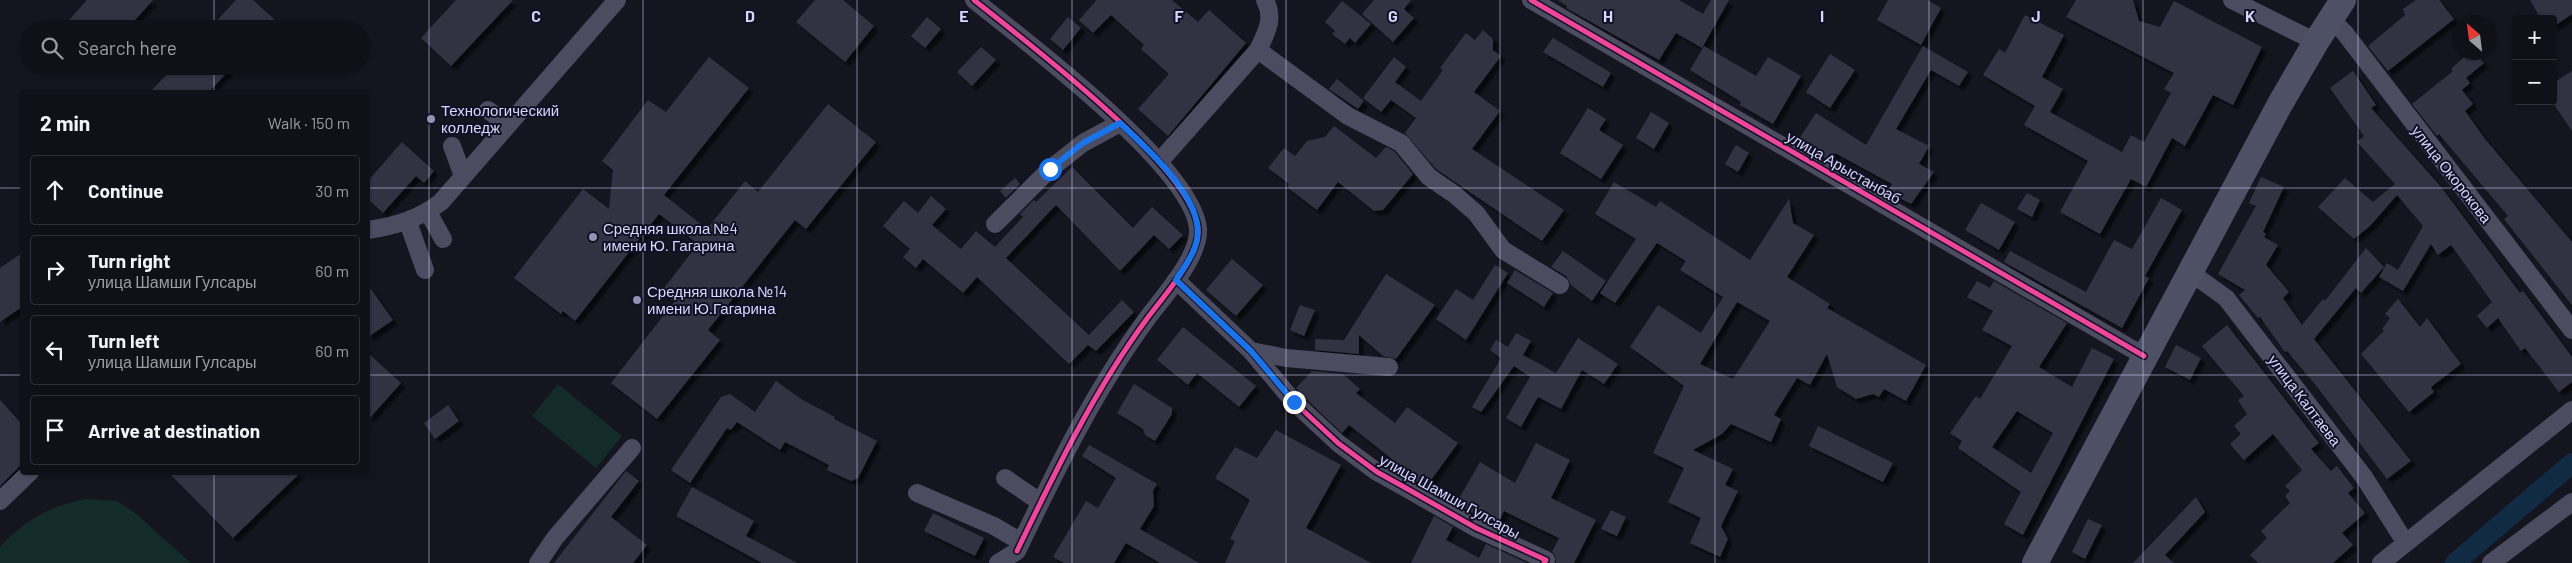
<!DOCTYPE html>
<html lang="en">
<head>
<meta charset="utf-8">
<style>
	:root { --surface:#101018; --page:#1e1e25; --text:#f1f3f6; --muted:#9c9da2; --line:#303037 }
	body { margin:0; font-family:Barlow,sans-serif; background:var(--page); color:var(--text) }
	.controls { position:absolute; right:15px; top:15px; display:grid; overflow:hidden; border-radius:5px; box-shadow:0 1px 4px #0004 }
	.controls button { width:45px; height:45px; display:grid; place-items:center; padding:0; border:0; border-bottom:1px solid var(--line); background:var(--surface); color:var(--text); font:25px sans-serif }
	.compass { position:absolute; left:2452px; top:15px; width:45px; height:45px; border-radius:50%; background:var(--surface); box-shadow:0 1px 4px #0004; rotate:332deg }
	.stop { position:absolute; width:15px; height:15px; margin:-11px; border:4px solid #1a73e8; border-radius:50%; background:#fff }
	.stop.end { background:#1a73e8; border-color:#fff; box-shadow:0 1px 5px #0008 }
	.list { margin:0; padding:0; list-style:none }
	h2 { display:flex; justify-content:space-between; align-items:center; height:65px; margin:0; padding:0 20px; font-size:21px }
	h2 small { font-size:16px; font-weight:400; color:var(--muted) }
	.list li { display:grid; grid-template-columns:32px 1fr auto; gap:15px; align-items:center; box-sizing:border-box; height:70px; margin:0 10px 10px; padding:0 10px; border:1px solid var(--line); border-radius:5px }
	.list b { display:block; font-size:19px; white-space:nowrap }
	.list p { margin:0; font-size:16px; white-space:nowrap; color:var(--muted) }
	.list em { font-size:16px; font-style:normal; color:var(--muted) }
	.icon { flex:none; width:28px; height:28px; fill:none; stroke:currentColor; stroke-width:2; stroke-linecap:round; stroke-linejoin:round }
	.map { position:relative; flex:none; width:2572px; height:563px; overflow:hidden }
	.search { position:absolute; background:var(--surface); box-shadow:0 1px 4px #0004; left:20px; top:20px; width:350px; height:55px; display:flex; align-items:center; gap:12px; box-sizing:border-box; padding:0 18px; border-radius:28px; color:var(--muted); font-size:19px }
	.panel { position:absolute; background:var(--surface); box-shadow:0 1px 4px #0004; left:20px; top:90px; width:350px; height:385px; border-radius:5px }
	.map>svg:first-child { display:block }
</style>
</head>
<body>
<div class="map">
<svg width="2572" height="563" viewBox="0 0 2572 563">
	<defs>
		<filter id="shadow"><feDropShadow dx="4.5" dy="4.5" stdDeviation="1" flood-color="#0009"/></filter>
	</defs>
	<rect width="100%" height="100%" fill="#151520"/>
	<!-- green -->
	<path fill="#132b29" d="M 558,384 L 622,436 L 596,468 L 532,416 Z
		M 86,499 L 117,501 L 134,512 L 191,563 L 0,563 L 0,547 C 23,521 51,505 86,499 Z"/>
	<g fill="none" stroke-linecap="round" stroke-linejoin="round">
		<!-- canal -->
		<path stroke="#112b44" stroke-width="20" d="M 2455,563 L 2572,463"/>
	</g>
	<!-- building -->
	<path fill="#333342" fill-rule="evenodd" filter="url(#shadow)" d="M 87,0 L 153,0 L 127,29 L 61,29 Z
		M 236,0 L 253,0 L 275,20 L 267,29 L 209,29 Z
		M 456,0 L 513,0 L 451,66 L 421,38 Z
		M 815,0 L 843,0 L 874,26 L 845,62 L 796,22 Z
		M 1095,0 L 1172,0 L 1198,22 L 1209,10 L 1246,43 L 1168,136 L 1138,109 L 1169,74 L 1141,49 L 1144,45 L 1111,15 L 1093,33 L 1079,20 L 1096,1 Z
		M 1374,0 L 1411,0 L 1404,9 L 1414,18 L 1393,42 L 1362,14 Z
		M 1558,0 L 1679,0 L 1703,14 L 1711,0 L 1729,0 L 1702,48 L 1676,33 L 1659,60 L 1566,8 L 1567,6 Z
		M 1888,0 L 1927,0 L 1941,8 L 1921,45 L 1877,20 Z
		M 2076,0 L 2133,0 L 2139,21 L 2160,27 L 2174,1 L 2262,47 L 2233,105 L 2213,95 L 2185,146 L 2172,138 L 2146,187 L 2131,179 L 2100,234 L 2060,212 L 2088,161 L 2024,125 L 2035,106 L 1983,75 L 1999,49 L 2005,53 L 2025,15 L 2064,35 L 2042,77 L 2063,89 L 2050,112 L 2122,152 L 2131,135 L 2144,142 L 2171,93 L 2164,89 L 2174,73 L 2066,17 Z
		M 2416,0 L 2439,0 L 2454,19 L 2388,71 L 2368,46 L 2405,15 L 2403,9 Z
		M 2530,0 L 2572,0 L 2572,14 L 2553,27 L 2553,19 L 2541,19 Z
		M 1342,1 L 1371,24 L 1355,43 L 1350,38 L 1345,44 L 1332,34 L 1335,31 L 1325,22 Z
		M 927,17 L 941,29 L 925,48 L 911,36 Z
		M 1068,17 L 1081,28 L 1063,50 L 1050,39 Z
		M 1483,30 L 1493,39 L 1493,50 L 1501,56 L 1474,92 L 1500,111 L 1472,149 L 1564,210 L 1542,241 L 1436,169 L 1405,133 L 1416,118 L 1391,100 L 1381,112 L 1363,98 L 1394,57 L 1406,67 L 1395,82 L 1421,101 L 1443,70 L 1440,68 L 1466,33 L 1475,40 Z
		M 1553,38 L 1611,73 L 1603,87 L 1543,52 Z
		M 1704,46 L 1756,76 L 1768,57 L 1801,76 L 1773,124 L 1740,105 L 1741,102 L 1690,70 Z
		M 1923,46 L 1968,72 L 1959,86 L 1931,70 L 1896,129 L 1929,146 L 1919,164 L 1934,172 L 1911,204 L 1888,192 L 1892,184 L 1835,153 L 1830,161 L 1797,142 L 1816,113 L 1866,145 Z
		M 981,47 L 996,60 L 972,86 L 957,72 Z
		M 2470,52 L 2475,52 L 2484,63 L 2466,78 L 2470,83 L 2462,90 L 2473,104 L 2465,111 L 2485,139 L 2572,242 L 2572,305 L 2504,219 L 2508,216 L 2439,134 L 2437,136 L 2412,104 L 2452,72 L 2452,68 Z
		M 1830,54 L 1855,70 L 1830,108 L 1806,92 Z
		M 709,57 L 749,88 L 664,195 L 707,229 L 745,181 L 758,192 L 828,104 L 876,142 L 806,229 L 795,220 L 708,330 L 720,340 L 657,419 L 611,383 L 674,302 L 661,292 L 698,244 L 659,214 L 575,321 L 563,311 L 561,314 L 514,278 L 583,189 L 609,209 L 613,170 L 602,161 L 648,100 L 666,112 Z
		M 175,66 L 233,66 L 209,92 L 150,92 Z
		M 2353,71 L 2376,105 L 2371,108 L 2441,187 L 2520,293 L 2523,291 L 2572,357 L 2572,382 L 2559,392 L 2525,348 L 2521,351 L 2498,318 L 2487,328 L 2477,316 L 2492,302 L 2451,245 L 2438,255 L 2431,244 L 2403,291 L 2379,277 L 2387,263 L 2398,270 L 2423,226 L 2397,195 L 2370,226 L 2354,239 L 2318,207 L 2345,178 L 2373,202 L 2395,184 L 2357,142 L 2364,136 L 2330,88 Z
		M 2572,71 L 2572,131 L 2553,103 L 2553,83 Z
		M 1337,79 L 1364,101 L 1358,109 L 1329,89 Z
		M 1588,108 L 1606,119 L 1599,130 L 1623,145 L 1601,179 L 1560,153 Z
		M 1651,112 L 1669,123 L 1654,149 L 1636,138 Z
		M 1334,126 L 1376,158 L 1386,147 L 1394,151 L 1413,174 L 1383,210 L 1374,211 L 1338,182 L 1317,210 L 1287,187 L 1289,184 L 1268,168 L 1284,148 L 1295,156 L 1307,141 L 1325,137 Z
		M 402,142 L 434,171 L 424,183 L 416,176 L 383,213 L 368,199 L 368,181 Z
		M 1736,145 L 1749,153 L 1738,172 L 1725,164 Z
		M 1072,167 L 1133,228 L 1152,207 L 1183,235 L 1169,249 L 1154,235 L 1120,271 L 1056,205 L 1006,258 L 1089,335 L 1122,300 L 1134,312 L 1096,351 L 1088,345 L 1069,364 L 977,277 L 963,293 L 923,259 L 916,268 L 903,257 L 910,249 L 883,226 L 904,201 L 918,213 L 931,196 L 946,209 L 932,225 L 961,249 L 976,231 L 995,247 L 1023,217 L 1020,214 L 1034,200 L 1036,202 Z
		M 2261,177 L 2284,187 L 2263,232 L 2266,234 L 2264,237 L 2278,245 L 2266,265 L 2289,292 L 2283,298 L 2302,325 L 2323,299 L 2325,301 L 2366,248 L 2384,267 L 2361,293 L 2356,288 L 2314,339 L 2411,461 L 2387,479 L 2318,388 L 2287,351 L 2285,352 L 2260,317 L 2258,318 L 2239,295 L 2245,290 L 2218,274 L 2256,206 L 2249,203 Z
		M 1015,178 L 1020,184 L 1006,198 L 1000,191 Z
		M 1614,182 L 1656,207 L 1660,201 L 1750,260 L 1789,199 L 1793,223 L 1814,235 L 1787,277 L 1830,304 L 1827,308 L 1926,365 L 1906,401 L 1884,389 L 1879,397 L 1873,394 L 1856,399 L 1837,387 L 1827,354 L 1810,385 L 1797,378 L 1774,415 L 1781,419 L 1771,442 L 1731,424 L 1722,434 L 1693,450 L 1733,469 L 1725,485 L 1738,491 L 1721,526 L 1728,539 L 1720,557 L 1690,543 L 1701,518 L 1668,502 L 1684,468 L 1653,453 L 1684,386 L 1630,347 L 1658,305 L 1701,333 L 1723,297 L 1680,270 L 1686,261 L 1657,243 L 1615,303 L 1600,293 L 1636,239 L 1595,214 ZM 1737,302 L 1770,321 L 1733,379 L 1700,364 Z
		M 2027,193 L 2040,200 L 2032,217 L 2017,209 Z
		M 2161,198 L 2182,210 L 2145,276 L 2149,278 L 2122,328 L 2004,262 L 2010,251 L 2086,292 L 2114,240 L 2132,249 Z
		M 1981,203 L 2015,222 L 1999,250 L 1965,230 Z
		M 1563,251 L 1606,281 L 1592,301 L 1571,285 L 1566,276 L 1551,267 Z
		M 22,253 L 22,307 L 0,322 L 0,268 Z
		M 1232,259 L 1263,285 L 1236,316 L 1206,290 Z
		M 1495,265 L 1508,273 L 1466,340 L 1436,319 L 1456,289 L 1473,300 Z
		M 1515,270 L 1553,293 L 1544,307 L 1507,283 Z
		M 1386,274 L 1435,305 L 1396,359 L 1383,356 L 1359,335 L 1359,354 L 1315,350 L 1315,339 L 1344,340 Z
		M 1977,281 L 1990,288 L 1994,281 L 2067,323 L 2039,367 L 2072,387 L 2092,348 L 2114,359 L 2023,535 L 2004,524 L 2021,492 L 1958,448 L 1962,441 L 1950,433 L 1976,396 L 1980,399 L 2012,346 L 1982,330 L 1993,311 L 1967,297 ZM 2017,411 L 2053,433 L 2031,473 L 1992,447 Z
		M 368,285 L 393,320 L 368,337 Z
		M 2398,299 L 2420,327 L 2427,318 L 2461,364 L 2431,387 L 2434,392 L 2409,412 L 2361,354 L 2384,331 L 2382,329 L 2390,318 L 2385,314 Z
		M 1300,305 L 1315,310 L 1304,336 L 1290,330 Z
		M 2227,325 L 2319,443 L 2311,449 L 2331,471 L 2337,466 L 2354,488 L 2348,493 L 2365,513 L 2342,533 L 2353,545 L 2333,563 L 2258,563 L 2250,555 L 2267,538 L 2261,531 L 2290,503 L 2285,496 L 2290,491 L 2285,486 L 2302,470 L 2273,434 L 2244,460 L 2230,444 L 2241,434 L 2234,426 L 2247,414 L 2238,400 L 2244,396 L 2202,346 Z
		M 1183,327 L 1256,386 L 1239,407 L 1197,373 L 1188,385 L 1157,360 Z
		M 1516,333 L 1531,341 L 1523,355 L 1556,373 L 1578,338 L 1618,364 L 1604,384 L 1582,370 L 1561,409 L 1538,397 L 1521,427 L 1506,418 L 1530,377 L 1514,366 L 1481,412 L 1472,407 L 1501,358 L 1490,350 L 1496,340 L 1508,347 Z
		M 2176,345 L 2201,358 L 2190,380 L 2165,367 Z
		M 368,353 L 401,383 L 368,420 Z
		M 1312,371 L 1343,374 L 1360,389 L 1356,393 L 1395,423 L 1407,407 L 1458,443 L 1426,487 L 1392,468 L 1396,462 L 1349,425 L 1342,433 L 1302,395 L 1296,388 Z
		M 776,381 L 801,399 L 835,417 L 834,419 L 877,441 L 858,478 L 851,481 L 827,470 L 829,465 L 785,442 L 780,450 L 737,422 L 731,430 L 727,428 L 690,483 L 671,470 L 721,397 L 730,394 L 755,412 Z
		M 1134,384 L 1172,408 L 1172,414 L 1155,441 L 1145,435 L 1143,429 L 1117,413 Z
		M 0,400 L 22,424 L 22,464 L 0,486 Z
		M 448,405 L 459,421 L 435,439 L 424,423 Z
		M 1818,426 L 1893,463 L 1883,482 L 1809,446 Z
		M 1276,430 L 1341,465 L 1306,528 L 1371,563 L 1225,563 L 1235,541 L 1230,539 L 1250,500 L 1215,478 L 1235,447 L 1257,458 Z
		M 1536,443 L 1570,460 L 1551,498 L 1596,520 L 1574,563 L 1556,563 L 1555,555 L 1552,552 L 1559,538 L 1534,526 L 1504,511 L 1497,526 L 1456,504 L 1480,462 L 1515,483 Z
		M 1089,445 L 1157,484 L 1153,491 L 1154,506 L 1140,529 L 1199,563 L 1160,563 L 1126,543 L 1114,563 L 1064,563 L 1053,557 L 1086,501 L 1098,508 L 1116,478 L 1082,456 Z
		M 626,471 L 639,481 L 611,517 L 647,545 L 633,563 L 554,563 Z
		M 168,472 L 301,472 L 233,538 Z
		M 692,487 L 754,521 L 746,536 L 797,563 L 762,563 L 676,516 Z
		M 2196,497 L 2205,512 L 2165,555 L 2174,563 L 2133,563 Z
		M 1611,510 L 1626,517 L 1617,536 L 1601,529 Z
		M 933,513 L 984,538 L 975,556 L 924,531 Z
		M 1434,516 L 1453,527 L 1446,540 L 1479,558 L 1486,544 L 1527,563 L 1411,563 Z
		M 2088,519 L 2102,525 L 2085,559 L 2072,552 Z"/>
	<g fill="none" stroke-linecap="round" stroke-linejoin="round">
		<!-- minor -->
		<path stroke="#4b4c60" stroke-width="18" d="M 974,0 C 1025,41 1193,167 1198,229 C 1200,257 1162,298 1146,320 C 1094,391 1055,472 1017,551
			M 1531,0 L 2144,356
			M 2232,0 L 2316,42
			M 2330,19 L 2344,32 L 2572,330
			M 1258,50 L 1348,116 L 1401,143 L 1429,177 L 1454,194 L 1476,213 L 1503,250 L 1560,285
			M 488,110 L 508,125
			M 452,146 L 463,176
			M 1160,161 L 1258,50 C 1266,33 1275,19 1265,0
			M 428,212 L 443,239
			M 408,222 L 425,270
			M 995,224 L 1050,169 L 1083,143 L 1120,123
			M 368,230 C 395,226 419,219 441,202 L 617,0
			M 2187,277 L 2201,280 L 2226,298 L 2364,477 L 2405,542
			M 1176,280 L 1251,351 L 1294,402 L 1338,443 L 1377,472 L 1404,487 L 1476,528 L 1546,560 L 1544,563
			M 1251,351 L 1286,358 L 1389,367
			M 1005,478 L 1040,502
			M 917,493 L 994,526 L 1021,542
			M 0,501 L 30,472
			M 538,563 L 555,538 L 632,448
			M 998,563 L 1017,551
			M 2381,563 L 2572,410
			M 2491,563 L 2572,502"/>
		<!-- secondary -->
		<path stroke="#4e5066" stroke-width="26" d="M 2035,563 L 2280,104 L 2316,42 L 2343,0"/>
		<defs>
			<path id="cycleway" d="M 974,0 C 1025,41 1193,167 1198,229 C 1200,257 1162,298 1146,320 C 1094,391 1055,472 1017,551
				M 1531,0 L 2144,356
				M 1176,280 L 1251,351 L 1294,402 L 1338,443 L 1377,472 L 1404,487 L 1476,528 L 1546,560 L 1544,563"/>
		</defs>
		<!-- cycleway casing -->
		<use href="#cycleway" stroke="#111025" stroke-width="8"/>
		<!-- cycleway -->
		<use href="#cycleway" stroke="#ed469a" stroke-width="5"/>
	</g>
	<g fill="none" stroke-linecap="round" stroke-linejoin="round">
		<!-- route -->
		<path stroke="#1a73e8" stroke-width="6" d="M 1050,169 L 1083,143 L 1120,123 C 1147,149 1212,204 1195,247 C 1191,259 1182,270 1176,280 L 1251,351 L 1294,402"/>
	</g>
	<!-- grid -->
	<path fill="none" stroke="#d6d7fd" stroke-width="1" stroke-opacity="0.55" d="M 214,0 L 214,29M 429,0 L 429,563M 643,0 L 643,563M 857,0 L 857,563M 1072,0 L 1072,563M 1286,0 L 1286,563M 1500,0 L 1500,563M 1715,0 L 1715,563M 1929,0 L 1929,563M 2143,0 L 2143,563M 2358,0 L 2358,563M 214,66 L 214,92M 0,188 L 22,188M 368,188 L 2572,188M 0,375 L 22,375M 368,375 L 2572,375M 214,472 L 214,563"/>
	<!-- markers -->
	<g fill="#9293b0" stroke="#111025" stroke-width="2">
		<circle cx="431" cy="119" r="5"/>
		<circle cx="593" cy="237" r="5"/>
		<circle cx="637" cy="300" r="5"/>
	</g>
	<g text-anchor="middle" dominant-baseline="central" stroke-width="4" stroke-linejoin="round" paint-order="stroke">
		<!-- poi labels -->
		<g font-size="15" fill="#d6d7fd" stroke="#111025" text-anchor="start">
			<text x="441" y="110">Технологический<tspan x="441" dy="17">колледж</tspan></text>
			<text x="603" y="228">Средняя школа №4<tspan x="603" dy="17">имени Ю. Гагарина</tspan></text>
			<text x="647" y="291">Средняя школа №14<tspan x="647" dy="17">имени Ю.Гагарина</tspan></text>
		</g>
		<!-- street labels -->
		<g font-size="15" fill="#d6d7fd" stroke="#111025">
			<text transform="translate(1844 167) rotate(30)">улица Арыстанбаб</text>
			<text transform="translate(2452 174) rotate(52)">улица Окорокова</text>
			<text transform="translate(2305 400) rotate(53)">улица Калтаева</text>
			<text transform="translate(1450 496) rotate(29)">улица Шамши Гулсары</text>
		</g>
	</g>
	<g font-size="16" text-anchor="middle" font-weight="bold" fill="#d6d7fd" stroke="#111025" stroke-width="4" stroke-linejoin="round" paint-order="stroke">
		<text x="536" y="22">C</text>
		<text x="750" y="22">D</text>
		<text x="964" y="22">E</text>
		<text x="1179" y="22">F</text>
		<text x="1393" y="22">G</text>
		<text x="1608" y="22">H</text>
		<text x="1822" y="22">I</text>
		<text x="2036" y="22">J</text>
		<text x="2250" y="22">K</text>
	</g>
</svg>
<div class="controls">
<button>+</button>
<button>−</button>
</div>
<svg class="compass" viewBox="-18 -18 36 36"><path d="M0-13l5 13h-10z" fill="#e53935"/><path d="M0 13l5-13h-10z" fill="#9c9da2"/></svg>
<div class="stop" style="left:1050px;top:169px"></div>
<div class="stop end" style="left:1294px;top:402px"></div>
<div class="search"><svg class="icon" aria-label="search" viewBox="0 0 24 24"><circle cx="10" cy="10" r="6"/><path d="M15 15l6 6"/></svg>Search here</div>
<section class="panel">
<h2>2 min<small>Walk · 150 m</small></h2>
<ul class="list">
<li><svg class="icon" aria-label="ahead" viewBox="0 0 24 24"><path d="M12 20V5M6 11l6-6 6 6"/></svg><div><b>Continue</b></div><em>30 m</em></li>
<li><svg class="icon" aria-label="right" viewBox="0 0 24 24"><path d="M7 20v-9h11M14 6l5 5-5 5"/></svg><div><b>Turn right</b><p>улица Шамши Гулсары</p></div><em>60 m</em></li>
<li><svg class="icon" aria-label="left" viewBox="0 0 24 24"><path d="M17 20v-9H6M10 6l-5 5 5 5"/></svg><div><b>Turn left</b><p>улица Шамши Гулсары</p></div><em>60 m</em></li>
<li><svg class="icon" aria-label="arrive" viewBox="0 0 24 24"><path d="M6 21V4h12l-3 4 3 4H6"/></svg><div><b>Arrive at destination</b></div></li>
</ul>
</section>
</div>
</body>
</html>
